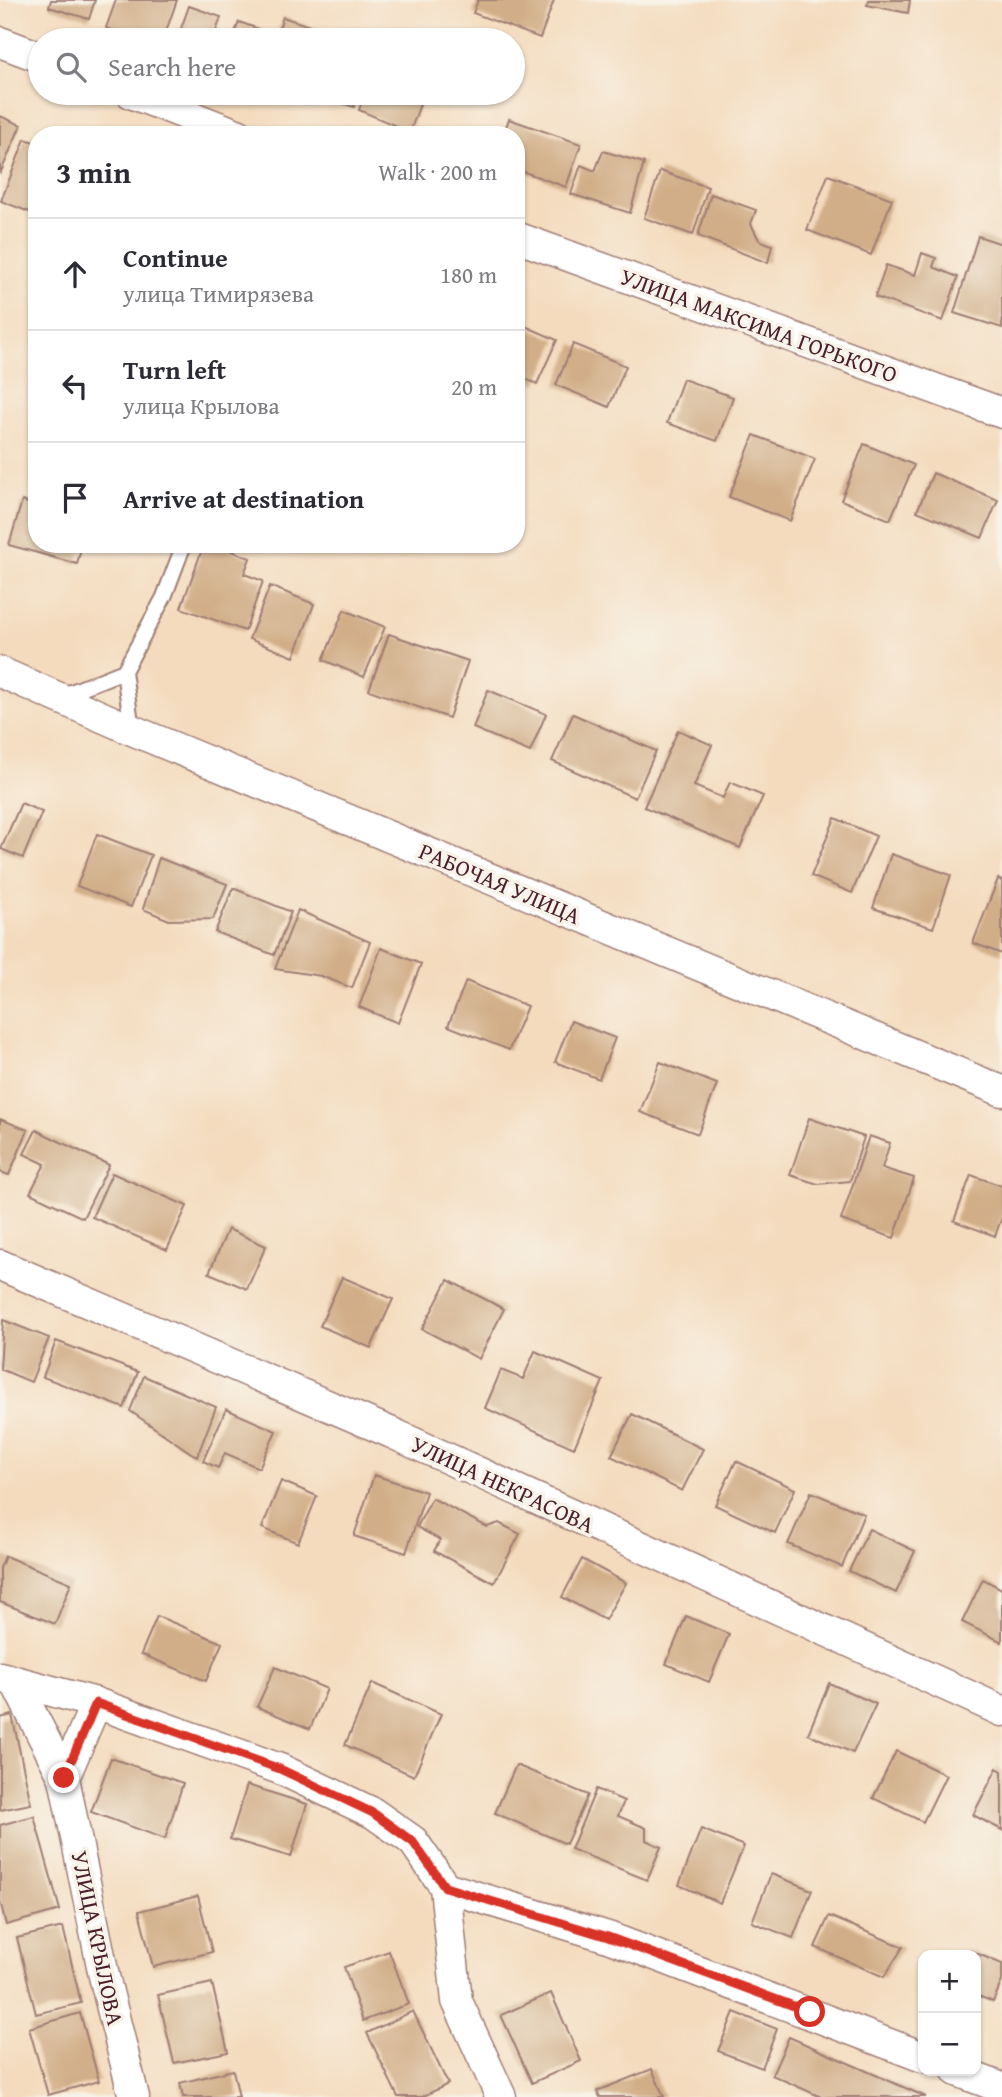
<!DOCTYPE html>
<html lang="en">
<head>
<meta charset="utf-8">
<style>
	:root { --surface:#fff; --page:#f7f7f7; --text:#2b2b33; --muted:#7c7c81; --line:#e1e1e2 }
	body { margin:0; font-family:"Gentium Book Plus",serif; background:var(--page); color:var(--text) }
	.controls { position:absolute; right:21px; bottom:21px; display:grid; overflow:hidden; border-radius:14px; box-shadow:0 2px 5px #0004 }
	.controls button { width:63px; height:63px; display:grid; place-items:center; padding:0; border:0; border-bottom:2px solid var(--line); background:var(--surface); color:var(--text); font:35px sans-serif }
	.stop { position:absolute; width:21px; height:21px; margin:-16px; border:5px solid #d93025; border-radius:50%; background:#fff }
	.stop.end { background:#d93025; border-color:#fff; box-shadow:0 2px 7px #0008 }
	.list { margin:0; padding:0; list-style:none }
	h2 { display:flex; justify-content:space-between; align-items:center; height:91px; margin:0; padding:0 28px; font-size:30px }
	h2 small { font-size:23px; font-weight:400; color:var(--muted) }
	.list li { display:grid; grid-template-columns:46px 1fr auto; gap:21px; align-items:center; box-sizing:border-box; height:112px; padding:0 28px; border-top:2px solid var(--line) }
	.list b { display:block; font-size:26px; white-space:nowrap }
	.list p { margin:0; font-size:23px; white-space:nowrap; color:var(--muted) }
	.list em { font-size:23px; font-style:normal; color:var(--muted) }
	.icon { flex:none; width:38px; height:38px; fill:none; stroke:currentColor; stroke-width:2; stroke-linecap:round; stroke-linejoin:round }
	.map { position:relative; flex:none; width:1002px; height:2097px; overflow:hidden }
	.search { position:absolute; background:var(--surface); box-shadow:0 2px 5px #0004; left:28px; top:28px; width:497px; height:77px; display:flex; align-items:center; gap:18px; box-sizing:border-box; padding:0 24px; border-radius:38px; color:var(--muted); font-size:26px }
	.panel { position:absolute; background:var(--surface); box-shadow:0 2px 5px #0004; left:28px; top:126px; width:497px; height:427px; border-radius:28px }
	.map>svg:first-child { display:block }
</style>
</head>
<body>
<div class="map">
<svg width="1002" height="2097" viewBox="0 0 1002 2097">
	<rect width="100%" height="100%" fill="#f7f3e8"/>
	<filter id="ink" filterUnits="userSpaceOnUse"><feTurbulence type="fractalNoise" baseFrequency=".0143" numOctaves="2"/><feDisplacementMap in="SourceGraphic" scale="14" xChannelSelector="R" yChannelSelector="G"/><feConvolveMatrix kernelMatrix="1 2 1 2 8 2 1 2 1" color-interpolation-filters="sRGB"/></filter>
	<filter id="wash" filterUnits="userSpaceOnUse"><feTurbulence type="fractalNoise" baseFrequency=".00686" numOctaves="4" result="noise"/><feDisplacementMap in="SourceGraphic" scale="28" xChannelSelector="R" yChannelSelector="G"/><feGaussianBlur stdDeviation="1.57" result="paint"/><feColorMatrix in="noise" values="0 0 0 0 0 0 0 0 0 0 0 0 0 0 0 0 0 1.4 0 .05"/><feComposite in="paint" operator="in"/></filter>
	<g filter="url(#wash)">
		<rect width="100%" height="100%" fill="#f4dbbe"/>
		<g id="blocks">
			<!-- building -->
			<path fill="#d1ae88" d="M 51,0 L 95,0 L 89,19 L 49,7 Z
				M 116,0 L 177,0 L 163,40 L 139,40 L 106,28 Z
				M 478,0 L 554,0 L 540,38 L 473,13 Z
				M 869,0 L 910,0 L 908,13 L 867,5 Z
				M 189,6 L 221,17 L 213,40 L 177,40 Z
				M 283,17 L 333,34 L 330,40 L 275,40 Z
				M 239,22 L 270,33 L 267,40 L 232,40 Z
				M 321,93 L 359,93 L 354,107 L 320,96 Z
				M 365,93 L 424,93 L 410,132 L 359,110 Z
				M 0,116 L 21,125 L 0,174 Z
				M 509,119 L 581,144 L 566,187 L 516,169 L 516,135 L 503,135 Z
				M 25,139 L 37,143 L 37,215 L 1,201 Z
				M 603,151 L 644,163 L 630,213 L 571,194 L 581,165 L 595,171 Z
				M 660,171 L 708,187 L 693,235 L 644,218 Z
				M 828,175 L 892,199 L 871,255 L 807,230 Z
				M 711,194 L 756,210 L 751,224 L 759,240 L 772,245 L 768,263 L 698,236 Z
				M 978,236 L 1002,244 L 1002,328 L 954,313 Z
				M 922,253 L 936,258 L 933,267 L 958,277 L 943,321 L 875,297 L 886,265 L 915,275 Z
				M 516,322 L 557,340 L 537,384 L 516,375 Z
				M 573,344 L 626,366 L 609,407 L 556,385 Z
				M 683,379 L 733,397 L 717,441 L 667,423 Z
				M 754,435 L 815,459 L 790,521 L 729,497 Z
				M 864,444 L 914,465 L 890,520 L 841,500 Z
				M 933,473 L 998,500 L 982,538 L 917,511 Z
				M 22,501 L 37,506 L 37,544 L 82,544 L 77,564 L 9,545 Z
				M 204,544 L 214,544 L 250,558 L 244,574 L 263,581 L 245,631 L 181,608 Z
				M 270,586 L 314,604 L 294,657 L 249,639 Z
				M 344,610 L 385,627 L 364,677 L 323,660 Z
				M 389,634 L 468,661 L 449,718 L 369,690 Z
				M 488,690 L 546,714 L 530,752 L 473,728 Z
				M 573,714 L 656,751 L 635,798 L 552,761 Z
				M 678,730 L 712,745 L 694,786 L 723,798 L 730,782 L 763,796 L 740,848 L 644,807 Z
				M 21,803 L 42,812 L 23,858 L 1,849 Z
				M 835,818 L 876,836 L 852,893 L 811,876 Z
				M 97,834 L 151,855 L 131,907 L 77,886 Z
				M 891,854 L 951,875 L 933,928 L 873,908 Z
				M 159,858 L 227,884 L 213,919 L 169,920 L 143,909 Z
				M 998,879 L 1002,881 L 1002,954 L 973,943 Z
				M 233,888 L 291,912 L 274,955 L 215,932 Z
				M 298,910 L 370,942 L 352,988 L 321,976 L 275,969 Z
				M 381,948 L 421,964 L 398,1023 L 359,1007 Z
				M 466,981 L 527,1006 L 509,1050 L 448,1026 Z
				M 571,1021 L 615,1038 L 599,1079 L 555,1062 Z
				M 660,1062 L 717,1084 L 698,1134 L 640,1112 Z
				M 809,1118 L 864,1137 L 850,1181 L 818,1184 L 790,1175 Z
				M 0,1119 L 28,1130 L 9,1175 L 0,1172 Z
				M 36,1130 L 109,1165 L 83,1218 L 30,1193 L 45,1164 L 24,1154 Z
				M 869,1136 L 890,1143 L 882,1168 L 914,1178 L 894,1238 L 841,1220 Z
				M 112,1173 L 187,1206 L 167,1250 L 92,1217 Z
				M 971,1175 L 1002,1186 L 1002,1217 L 995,1236 L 954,1221 Z
				M 228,1229 L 266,1246 L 247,1289 L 209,1273 Z
				M 342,1277 L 393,1299 L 371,1348 L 320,1326 Z
				M 448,1280 L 504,1309 L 479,1359 L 422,1329 Z
				M 3,1320 L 49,1338 L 31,1382 L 0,1369 Z
				M 56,1341 L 138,1372 L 124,1408 L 43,1377 Z
				M 535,1351 L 603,1381 L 574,1448 L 485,1408 L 501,1370 L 523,1379 Z
				M 144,1376 L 216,1407 L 197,1457 L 130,1411 Z
				M 226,1409 L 276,1431 L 259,1468 L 225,1453 L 218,1468 L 203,1461 Z
				M 632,1414 L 703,1449 L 682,1491 L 611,1456 Z
				M 736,1461 L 795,1489 L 775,1533 L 715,1505 Z
				M 374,1475 L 426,1492 L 406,1553 L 354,1536 Z
				M 281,1481 L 317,1496 L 298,1543 L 262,1528 Z
				M 811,1492 L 864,1514 L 842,1567 L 788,1544 Z
				M 432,1498 L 487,1527 L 499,1523 L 520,1534 L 494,1583 L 434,1551 L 440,1540 L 417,1527 Z
				M 869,1529 L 915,1551 L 896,1593 L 849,1571 Z
				M 5,1556 L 71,1583 L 55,1624 L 0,1602 L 0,1568 Z
				M 582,1559 L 626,1583 L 605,1620 L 562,1597 Z
				M 983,1579 L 1002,1589 L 1002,1642 L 962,1622 Z
				M 157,1616 L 222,1643 L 206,1681 L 141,1654 Z
				M 686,1616 L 729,1634 L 709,1682 L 666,1664 Z
				M 275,1667 L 327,1689 L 310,1729 L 257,1707 Z
				M 372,1683 L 441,1714 L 414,1776 L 345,1745 Z
				M 829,1683 L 876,1704 L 853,1753 L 808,1734 Z
				M 12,1715 L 31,1804 L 0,1810 L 0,1718 Z
				M 896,1751 L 946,1775 L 923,1822 L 873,1798 Z
				M 111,1758 L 183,1783 L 165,1839 L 91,1812 Z
				M 516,1765 L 588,1795 L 566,1844 L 495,1813 Z
				M 997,1768 L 1002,1771 L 1002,1830 L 973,1815 Z
				M 247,1785 L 307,1804 L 291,1857 L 230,1839 Z
				M 596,1789 L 624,1801 L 618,1816 L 646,1828 L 646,1840 L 661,1847 L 647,1880 L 571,1849 Z
				M 34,1816 L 60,1910 L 6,1925 L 0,1901 L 0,1825 Z
				M 701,1829 L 744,1846 L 720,1903 L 679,1885 Z
				M 771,1874 L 812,1890 L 793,1938 L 752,1922 Z
				M 198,1896 L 212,1952 L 153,1967 L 139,1911 Z
				M 829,1916 L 903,1947 L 884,1977 L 815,1947 Z
				M 63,1927 L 81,2003 L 36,2014 L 17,1938 Z
				M 969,1950 L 1002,1964 L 1002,1981 L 993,2002 L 976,1995 L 976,1955 L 967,1955 Z
				M 389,1951 L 409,2004 L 363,2021 L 344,1967 Z
				M 212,1983 L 228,2052 L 174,2063 L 158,1995 Z
				M 551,1993 L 581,2061 L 532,2083 L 501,2015 Z
				M 413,2011 L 448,2084 L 422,2097 L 398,2097 L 367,2033 Z
				M 734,2012 L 777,2029 L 762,2068 L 718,2051 Z
				M 80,2013 L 99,2081 L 48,2095 L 29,2028 Z
				M 789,2037 L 926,2097 L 821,2097 L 772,2075 Z
				M 652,2069 L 664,2097 L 600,2097 L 597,2091 Z
				M 233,2070 L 239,2097 L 183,2097 L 180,2083 Z"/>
		</g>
	</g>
	<g filter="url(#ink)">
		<use href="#blocks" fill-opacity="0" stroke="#9f7d74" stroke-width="2"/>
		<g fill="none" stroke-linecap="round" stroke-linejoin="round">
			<defs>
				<path id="service" d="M 61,696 L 124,671
					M 132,730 L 124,671 L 164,597 L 184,544"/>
				<path id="minor" d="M 0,42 L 40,57
					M 131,93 L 239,135
					M 516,237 L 1002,413
					M 0,672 L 132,730 L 1002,1091
					M 0,1265 L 392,1433 L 1002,1711
					M 0,1677 L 96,1703 L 280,1769 L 373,1813 L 413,1841 L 445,1887 L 608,1937 L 923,2057
					M 15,1681 L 64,1778 L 104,1976 L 134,2097
					M 64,1778 L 96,1703
					M 445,1887 L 457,2001 L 501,2097
					M 957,2071 L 1002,2088"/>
			</defs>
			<!-- service casing -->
			<use href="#service" stroke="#9f7d74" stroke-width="18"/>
			<!-- minor casing -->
			<use href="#minor" stroke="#9f7d74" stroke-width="33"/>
			<!-- service -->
			<use href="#service" stroke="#fff" stroke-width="14"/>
			<!-- minor -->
			<use href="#minor" stroke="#fff" stroke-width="30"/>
		</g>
	</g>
	<g fill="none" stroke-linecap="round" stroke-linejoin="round" filter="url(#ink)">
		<!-- route -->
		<path stroke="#d93025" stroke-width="9" d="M 64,1778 L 96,1703 L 280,1769 L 373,1813 L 413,1842 L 445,1887 L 608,1937 L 810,2012"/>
	</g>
	<g text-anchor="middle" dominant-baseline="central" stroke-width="7" stroke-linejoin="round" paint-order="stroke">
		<!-- street labels -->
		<g font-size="23" fill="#4a1f2b" stroke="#f7f3e8">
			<text transform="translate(759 325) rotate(20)">УЛИЦА МАКСИМА ГОРЬКОГО</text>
			<text transform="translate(500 883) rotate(23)">РАБОЧАЯ УЛИЦА</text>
			<text transform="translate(503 1484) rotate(25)">УЛИЦА НЕКРАСОВА</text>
			<text transform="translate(98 1938) rotate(78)">УЛИЦА КРЫЛОВА</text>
		</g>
	</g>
</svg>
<div class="controls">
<button>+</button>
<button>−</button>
</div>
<div class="stop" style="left:810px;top:2012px"></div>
<div class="stop end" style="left:64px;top:1778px"></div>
<div class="search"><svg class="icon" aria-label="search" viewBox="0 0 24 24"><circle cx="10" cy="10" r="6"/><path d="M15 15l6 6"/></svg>Search here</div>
<section class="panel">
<h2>3 min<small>Walk · 200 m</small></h2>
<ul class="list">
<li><svg class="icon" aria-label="ahead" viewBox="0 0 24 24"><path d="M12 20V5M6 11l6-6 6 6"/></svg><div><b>Continue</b><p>улица Тимирязева</p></div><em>180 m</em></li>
<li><svg class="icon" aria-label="left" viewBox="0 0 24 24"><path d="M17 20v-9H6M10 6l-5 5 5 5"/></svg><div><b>Turn left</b><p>улица Крылова</p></div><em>20 m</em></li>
<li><svg class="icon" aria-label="arrive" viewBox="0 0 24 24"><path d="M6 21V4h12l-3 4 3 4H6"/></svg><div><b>Arrive at destination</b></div></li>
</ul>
</section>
</div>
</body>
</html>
